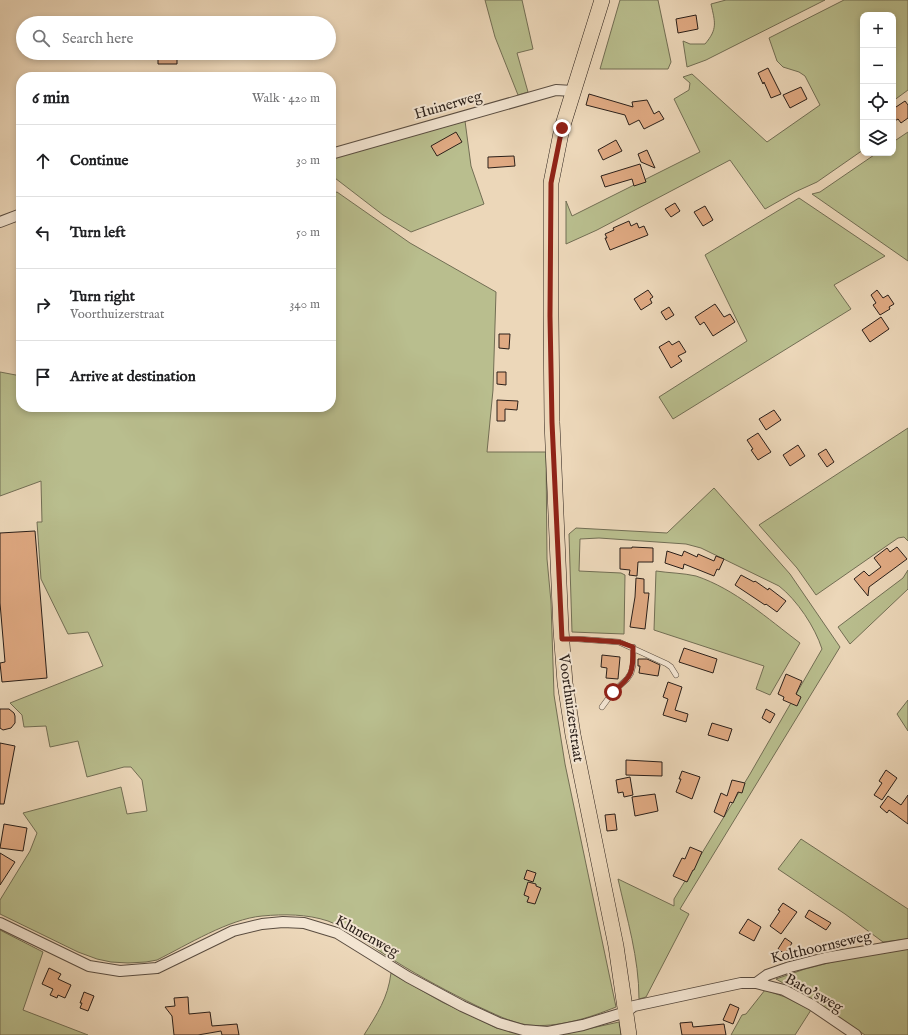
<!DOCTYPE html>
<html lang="en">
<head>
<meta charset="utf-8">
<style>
	:root { --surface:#fff; --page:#f6f6f6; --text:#202124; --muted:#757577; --line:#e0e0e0 }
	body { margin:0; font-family:"IM FELL English",serif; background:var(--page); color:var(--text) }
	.controls { position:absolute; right:12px; top:12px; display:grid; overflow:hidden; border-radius:8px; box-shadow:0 2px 6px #0003 }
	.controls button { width:36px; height:36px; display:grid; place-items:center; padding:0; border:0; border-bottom:1px solid var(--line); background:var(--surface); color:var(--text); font:20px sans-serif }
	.stop { position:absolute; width:12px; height:12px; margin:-9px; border:3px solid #8f2418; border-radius:50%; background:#fff }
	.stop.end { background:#8f2418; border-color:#fff; box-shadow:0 1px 4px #0008 }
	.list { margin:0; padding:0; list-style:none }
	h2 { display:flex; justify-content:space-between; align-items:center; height:52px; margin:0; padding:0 16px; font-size:17px }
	h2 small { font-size:13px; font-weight:400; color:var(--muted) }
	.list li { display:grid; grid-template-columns:26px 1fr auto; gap:12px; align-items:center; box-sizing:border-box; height:72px; padding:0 16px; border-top:1px solid var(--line) }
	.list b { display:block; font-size:15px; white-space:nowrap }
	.list p { margin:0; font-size:13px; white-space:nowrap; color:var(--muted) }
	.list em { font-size:13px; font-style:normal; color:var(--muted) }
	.icon { flex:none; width:22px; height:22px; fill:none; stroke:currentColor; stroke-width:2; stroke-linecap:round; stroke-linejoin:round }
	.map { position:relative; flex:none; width:908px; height:1035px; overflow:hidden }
	.search { position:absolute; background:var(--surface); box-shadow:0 2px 6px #0003; left:16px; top:16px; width:320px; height:44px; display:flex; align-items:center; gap:10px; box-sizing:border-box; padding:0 14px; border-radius:22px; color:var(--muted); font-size:15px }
	.panel { position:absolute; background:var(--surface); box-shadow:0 2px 6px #0003; left:16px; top:72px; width:320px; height:340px; border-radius:16px }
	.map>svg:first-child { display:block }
</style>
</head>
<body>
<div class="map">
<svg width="908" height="1035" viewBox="0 0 908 1035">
	<rect width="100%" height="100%" fill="#ecd7b9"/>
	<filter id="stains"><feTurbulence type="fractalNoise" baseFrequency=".005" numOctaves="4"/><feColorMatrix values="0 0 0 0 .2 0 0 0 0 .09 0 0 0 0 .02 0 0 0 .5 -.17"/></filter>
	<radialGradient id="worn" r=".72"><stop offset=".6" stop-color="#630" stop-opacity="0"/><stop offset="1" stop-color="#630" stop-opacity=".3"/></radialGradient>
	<!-- green -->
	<path fill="#b9be8e" stroke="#726e54" d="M 485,0 L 522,0 L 533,49 L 517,53 L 528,92 L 518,95 L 495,37 Z
		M 620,0 L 658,0 L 671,62 L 668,69 L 600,69 Z
		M 726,0 L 825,0 L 706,60 L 687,67 L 683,41 L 690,44 L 705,44 C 718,29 715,22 711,4 Z
		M 844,0 L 908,0 L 908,90 L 893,101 L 893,15 L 863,15 L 863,150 L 817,182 L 795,192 L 765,209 L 730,160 L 597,230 L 566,244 L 566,201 L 572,216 L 700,152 L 674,99 L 689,90 L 690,83 L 683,77 L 692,74 L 767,142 L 820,105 L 805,76 L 799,72 L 783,67 L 777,61 L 769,38 Z
		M 465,121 L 471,166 L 484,204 L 411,232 L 383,215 L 331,175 L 331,159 Z
		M 908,132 L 908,261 L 812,194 L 820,192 L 877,153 L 893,153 L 893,142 Z
		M 337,192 L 410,243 L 496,292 L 493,390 L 487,452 L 546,452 L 547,559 L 551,602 L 554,695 L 565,764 L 616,1007 C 589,1018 558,1028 528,1025 C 511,1023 493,1013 477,1006 C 449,992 422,978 395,961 C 375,949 350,929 328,921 C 307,914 284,914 262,916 C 229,919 187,945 157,960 L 146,962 L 128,963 L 111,962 L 97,959 L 78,952 L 0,914 L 0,900 L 30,851 L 37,833 L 23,813 L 121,787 L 127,814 L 147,811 L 142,780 L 131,767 L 124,767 L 87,777 L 78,741 L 50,747 L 46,726 L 24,727 L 22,715 L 10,703 L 103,666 L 88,632 L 68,634 L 41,579 L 37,522 L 42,522 L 41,481 L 0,496 L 0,372 L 21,376 L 21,407 L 331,407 L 331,194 Z
		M 799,198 L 885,256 L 834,285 L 851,309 L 673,419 L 659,397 L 747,341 L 705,255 Z
		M 908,428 L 908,541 L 904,537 L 898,538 L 816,595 L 797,568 L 759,525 Z
		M 714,488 L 790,574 L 840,647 L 680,909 L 689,914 L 646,997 L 639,999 C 639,958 627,919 618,879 L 674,906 L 674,899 L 750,774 L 822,649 C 815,627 797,600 779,586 L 701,548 L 686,544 L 599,538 L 580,539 L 579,571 L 621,573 L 625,575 L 624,634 L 572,632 L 569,534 L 576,528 L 667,533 Z
		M 908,570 L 908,589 L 850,644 L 838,627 L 903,578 Z
		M 656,571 C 669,573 683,573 696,576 C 735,589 768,619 800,643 L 770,695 L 756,689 L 764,666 L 654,630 Z
		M 908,700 L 908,731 L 897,714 Z
		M 801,839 L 908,909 L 908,939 L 883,942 L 845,914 L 778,869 Z
		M 0,930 L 43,952 L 23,1010 L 88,1035 L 0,1035 Z
		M 908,949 L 908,1035 L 865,1035 L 814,1001 L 776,979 L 805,969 L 848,958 Z
		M 391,973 L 442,1002 L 497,1028 L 528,1035 L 364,1035 C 377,1014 388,998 391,973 Z
		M 765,990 L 785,997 L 811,1010 L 795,1035 L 731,1035 L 742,1015 L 746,1014 Z
		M 619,1022 L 621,1035 L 560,1035 Z"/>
	<!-- building -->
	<path fill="#e0aa83" stroke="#2a1f19" d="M 696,15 L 698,29 L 678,33 L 676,19 Z
		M 158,55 L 177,55 L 177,64 L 158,64 Z
		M 768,68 L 781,94 L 771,98 L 764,82 L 763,84 L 758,73 Z
		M 801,87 L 807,99 L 790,108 L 783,95 Z
		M 589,94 L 633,107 L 632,102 L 647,100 L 654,114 L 659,111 L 664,119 L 644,129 L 639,120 L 629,125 L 625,115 L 586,105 Z
		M 905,101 L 908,105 L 908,118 L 901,123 L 898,119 L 893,122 L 893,109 Z
		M 456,132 L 462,142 L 437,156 L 431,146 Z
		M 616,140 L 622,151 L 603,160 L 598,150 Z
		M 647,150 L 655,168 L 641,162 L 638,154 Z
		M 514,156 L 515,166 L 488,168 L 488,157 Z
		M 640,164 L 646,182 L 634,186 L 632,179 L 605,187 L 601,176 Z
		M 675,203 L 680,211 L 671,217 L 665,209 Z
		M 705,206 L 713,220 L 703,226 L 694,212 Z
		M 629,221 L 631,226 L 637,223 L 639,228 L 644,226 L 648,235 L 610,250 L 605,238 L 607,238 L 605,234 L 614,230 L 613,228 Z
		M 648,290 L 653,297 L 650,299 L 652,303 L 641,310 L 634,299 Z
		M 877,290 L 883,298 L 888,295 L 894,304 L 889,307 L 890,309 L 880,315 L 873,305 L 876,303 L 871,295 Z
		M 715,304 L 724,317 L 730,314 L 735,322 L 713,336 L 704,322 L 700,325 L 695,317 Z
		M 669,307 L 674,315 L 666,320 L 661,312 Z
		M 881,317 L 889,329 L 870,342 L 862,330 Z
		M 499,334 L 510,334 L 509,349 L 499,348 Z
		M 669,341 L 672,345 L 679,341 L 686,352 L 678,356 L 682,361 L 671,368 L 659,347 Z
		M 497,372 L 506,372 L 506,385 L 497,384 Z
		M 497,400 L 518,401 L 517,410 L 505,409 L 505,421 L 497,421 Z
		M 774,410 L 781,420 L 766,430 L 759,419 Z
		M 758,433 L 771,452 L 758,460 L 751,450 L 753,449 L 747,440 Z
		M 798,445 L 805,456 L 790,466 L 783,455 Z
		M 826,449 L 834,462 L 827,467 L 818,454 Z
		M 35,531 L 47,678 L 2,682 L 0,663 L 5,662 L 0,603 L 0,533 Z
		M 632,547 L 653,548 L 653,562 L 638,562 L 637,576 L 629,575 L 630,570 L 620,569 L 620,548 L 632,548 Z
		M 897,547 L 907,559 L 869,587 L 868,596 L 854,579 L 864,571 L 869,576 L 881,567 L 874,558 L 887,548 L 890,552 Z
		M 667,551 L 682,556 L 684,551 L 697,557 L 698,554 L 714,561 L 716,556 L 724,559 L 719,570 L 717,569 L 714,576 L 684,564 L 683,569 L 665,563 Z
		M 741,575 L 754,582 L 755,581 L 768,590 L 769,588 L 786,601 L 777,612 L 766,604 L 765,605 L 735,585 Z
		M 636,578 L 644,579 L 644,593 L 649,593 L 645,629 L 630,627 L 635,597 Z
		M 684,648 L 717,659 L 713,673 L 679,662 Z
		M 602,655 L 620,657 L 618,679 L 606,678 L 607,668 L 601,667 Z
		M 638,659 L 647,659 L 660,665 L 658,676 L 639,673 L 640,666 L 638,666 Z
		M 786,674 L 802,681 L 796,694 L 801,697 L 797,706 L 783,700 L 784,697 L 778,694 Z
		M 668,682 L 682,687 L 675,710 L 688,714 L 686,722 L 663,715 L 668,699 L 663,697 Z
		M 0,709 L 9,709 L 14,713 L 15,716 L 15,723 L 11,728 L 3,730 L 0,728 Z
		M 766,709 L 775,714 L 770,723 L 762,718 Z
		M 712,723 L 732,729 L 728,741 L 708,735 Z
		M 0,743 L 15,746 L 4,804 L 0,804 Z
		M 626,760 L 662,762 L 662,776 L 626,775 Z
		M 886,770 L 897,778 L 882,800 L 874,795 L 882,783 L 879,781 Z
		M 682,771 L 700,777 L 692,799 L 676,792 L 681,779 L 679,779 Z
		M 630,777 L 633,795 L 624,797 L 623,792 L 618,793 L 616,780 Z
		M 732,780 L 745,783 L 742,793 L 738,792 L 733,803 L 730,802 L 724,817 L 714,812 L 721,793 L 727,796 Z
		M 655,794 L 658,811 L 635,816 L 632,797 Z
		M 908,795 L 908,824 L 889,810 L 887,813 L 880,807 L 888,796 L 901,805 Z
		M 615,814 L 617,830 L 607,831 L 605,815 Z
		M 4,824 L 27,828 L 23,851 L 0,848 Z
		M 690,847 L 702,852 L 694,870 L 693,870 L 687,882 L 673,876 L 682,858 L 685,859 Z
		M 0,853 L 15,862 L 0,885 Z
		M 527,870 L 536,873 L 533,882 L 524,879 Z
		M 528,882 L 536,884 L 536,886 L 541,888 L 535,904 L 527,902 L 529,897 L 524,895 Z
		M 783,903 L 797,912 L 781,934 L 770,926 L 780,911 L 778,910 Z
		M 809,910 L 831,923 L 826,930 L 805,917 Z
		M 748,919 L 761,927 L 754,941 L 739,933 Z
		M 785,938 L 792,943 L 785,954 L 778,949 Z
		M 49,968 L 61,974 L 58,979 L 71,985 L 65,998 L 58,995 L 57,998 L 50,995 L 53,989 L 42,984 Z
		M 84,992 L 94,996 L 88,1011 L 80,1008 L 82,1003 L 80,1003 Z
		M 188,997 L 189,1014 L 210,1012 L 212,1026 L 237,1024 L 239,1035 L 222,1035 L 221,1031 L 198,1035 L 174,1035 L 172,1016 L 165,1007 L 175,1006 L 174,998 Z
		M 730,1004 L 739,1008 L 733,1024 L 723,1020 Z
		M 692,1022 L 693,1027 L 724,1024 L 726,1035 L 682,1035 L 680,1023 Z"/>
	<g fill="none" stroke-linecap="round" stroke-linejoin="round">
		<defs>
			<path id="lane" d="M 563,639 L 578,639 L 619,642 L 667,664 L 671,667 L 676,675
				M 602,707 L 613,692 L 627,679 L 631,673 L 633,665 L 633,647"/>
			<path id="street" d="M 331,154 L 556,90 L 573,91
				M 0,222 L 21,214
				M 0,923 L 89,966 L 120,971 L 157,968 L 233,931 L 262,924 L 283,922 L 304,923 L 337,933 L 408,977 L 462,1006 L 499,1023 L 523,1030 L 548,1032 L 583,1025 L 626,1012 L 634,1006 L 741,983 L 756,983 L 767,975 L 790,967 L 825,958 L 908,944
				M 756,983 L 784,990 L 812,1005 L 856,1035"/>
			<path id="primary" d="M 602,0 L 562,128 L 551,183 L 551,316 L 552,422 L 561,630 L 565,683 L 573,735 L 616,946 L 629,1035"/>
		</defs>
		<!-- lane casing -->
		<use href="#lane" stroke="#5a4d41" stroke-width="6"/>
		<!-- street casing -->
		<use href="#street" stroke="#5a4d41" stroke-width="12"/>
		<!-- primary casing -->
		<use href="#primary" stroke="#2a1f19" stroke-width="16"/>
		<!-- lane -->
		<use href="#lane" stroke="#f3e5d2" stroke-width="5"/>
		<!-- street -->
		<use href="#street" stroke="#f3e5d2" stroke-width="10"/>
		<!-- primary -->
		<use href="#primary" stroke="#ecd7b9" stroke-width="15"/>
	</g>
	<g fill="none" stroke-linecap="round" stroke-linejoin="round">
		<!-- route -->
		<path stroke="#8f2418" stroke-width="5" d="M 562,128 L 551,183 L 550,316 L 552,422 L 562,639 L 578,639 L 619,642 L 633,647 C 633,672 633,676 613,692"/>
	</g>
	<g text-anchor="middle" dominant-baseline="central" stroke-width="4" stroke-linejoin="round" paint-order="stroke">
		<!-- street labels -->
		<g font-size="15" fill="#2a1f19" stroke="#f3e5d2">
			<text transform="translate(448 105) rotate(-16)">Huinerweg</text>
			<text transform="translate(571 708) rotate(82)">Voorthuizerstraat</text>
			<text transform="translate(367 936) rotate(29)">Klunenweg</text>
			<text transform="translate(821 947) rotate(-13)">Kolthoornseweg</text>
			<text transform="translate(814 993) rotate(29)">Bato'sweg</text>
		</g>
	</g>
	<rect width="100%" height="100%" filter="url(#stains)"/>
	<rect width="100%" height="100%" fill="url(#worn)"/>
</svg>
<div class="controls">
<button>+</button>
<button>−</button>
<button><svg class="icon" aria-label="locate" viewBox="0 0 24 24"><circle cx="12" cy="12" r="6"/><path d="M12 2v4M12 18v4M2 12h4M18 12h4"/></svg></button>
<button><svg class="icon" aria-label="layers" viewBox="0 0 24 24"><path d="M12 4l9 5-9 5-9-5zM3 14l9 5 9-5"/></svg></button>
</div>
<div class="stop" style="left:613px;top:692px"></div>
<div class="stop end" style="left:562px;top:128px"></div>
<div class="search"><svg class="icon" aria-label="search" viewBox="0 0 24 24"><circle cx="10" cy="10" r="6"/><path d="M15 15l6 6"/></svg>Search here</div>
<section class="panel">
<h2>6 min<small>Walk · 420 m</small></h2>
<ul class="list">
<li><svg class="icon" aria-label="ahead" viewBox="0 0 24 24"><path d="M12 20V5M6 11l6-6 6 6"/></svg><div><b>Continue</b></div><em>30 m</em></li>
<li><svg class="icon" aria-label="left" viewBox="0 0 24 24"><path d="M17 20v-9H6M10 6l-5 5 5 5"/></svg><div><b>Turn left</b></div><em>50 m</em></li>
<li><svg class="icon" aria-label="right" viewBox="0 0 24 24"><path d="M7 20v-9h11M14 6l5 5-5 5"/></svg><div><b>Turn right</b><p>Voorthuizerstraat</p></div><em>340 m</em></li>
<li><svg class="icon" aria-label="arrive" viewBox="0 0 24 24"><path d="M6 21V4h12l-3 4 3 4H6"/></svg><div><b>Arrive at destination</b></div></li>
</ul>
</section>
</div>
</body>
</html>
